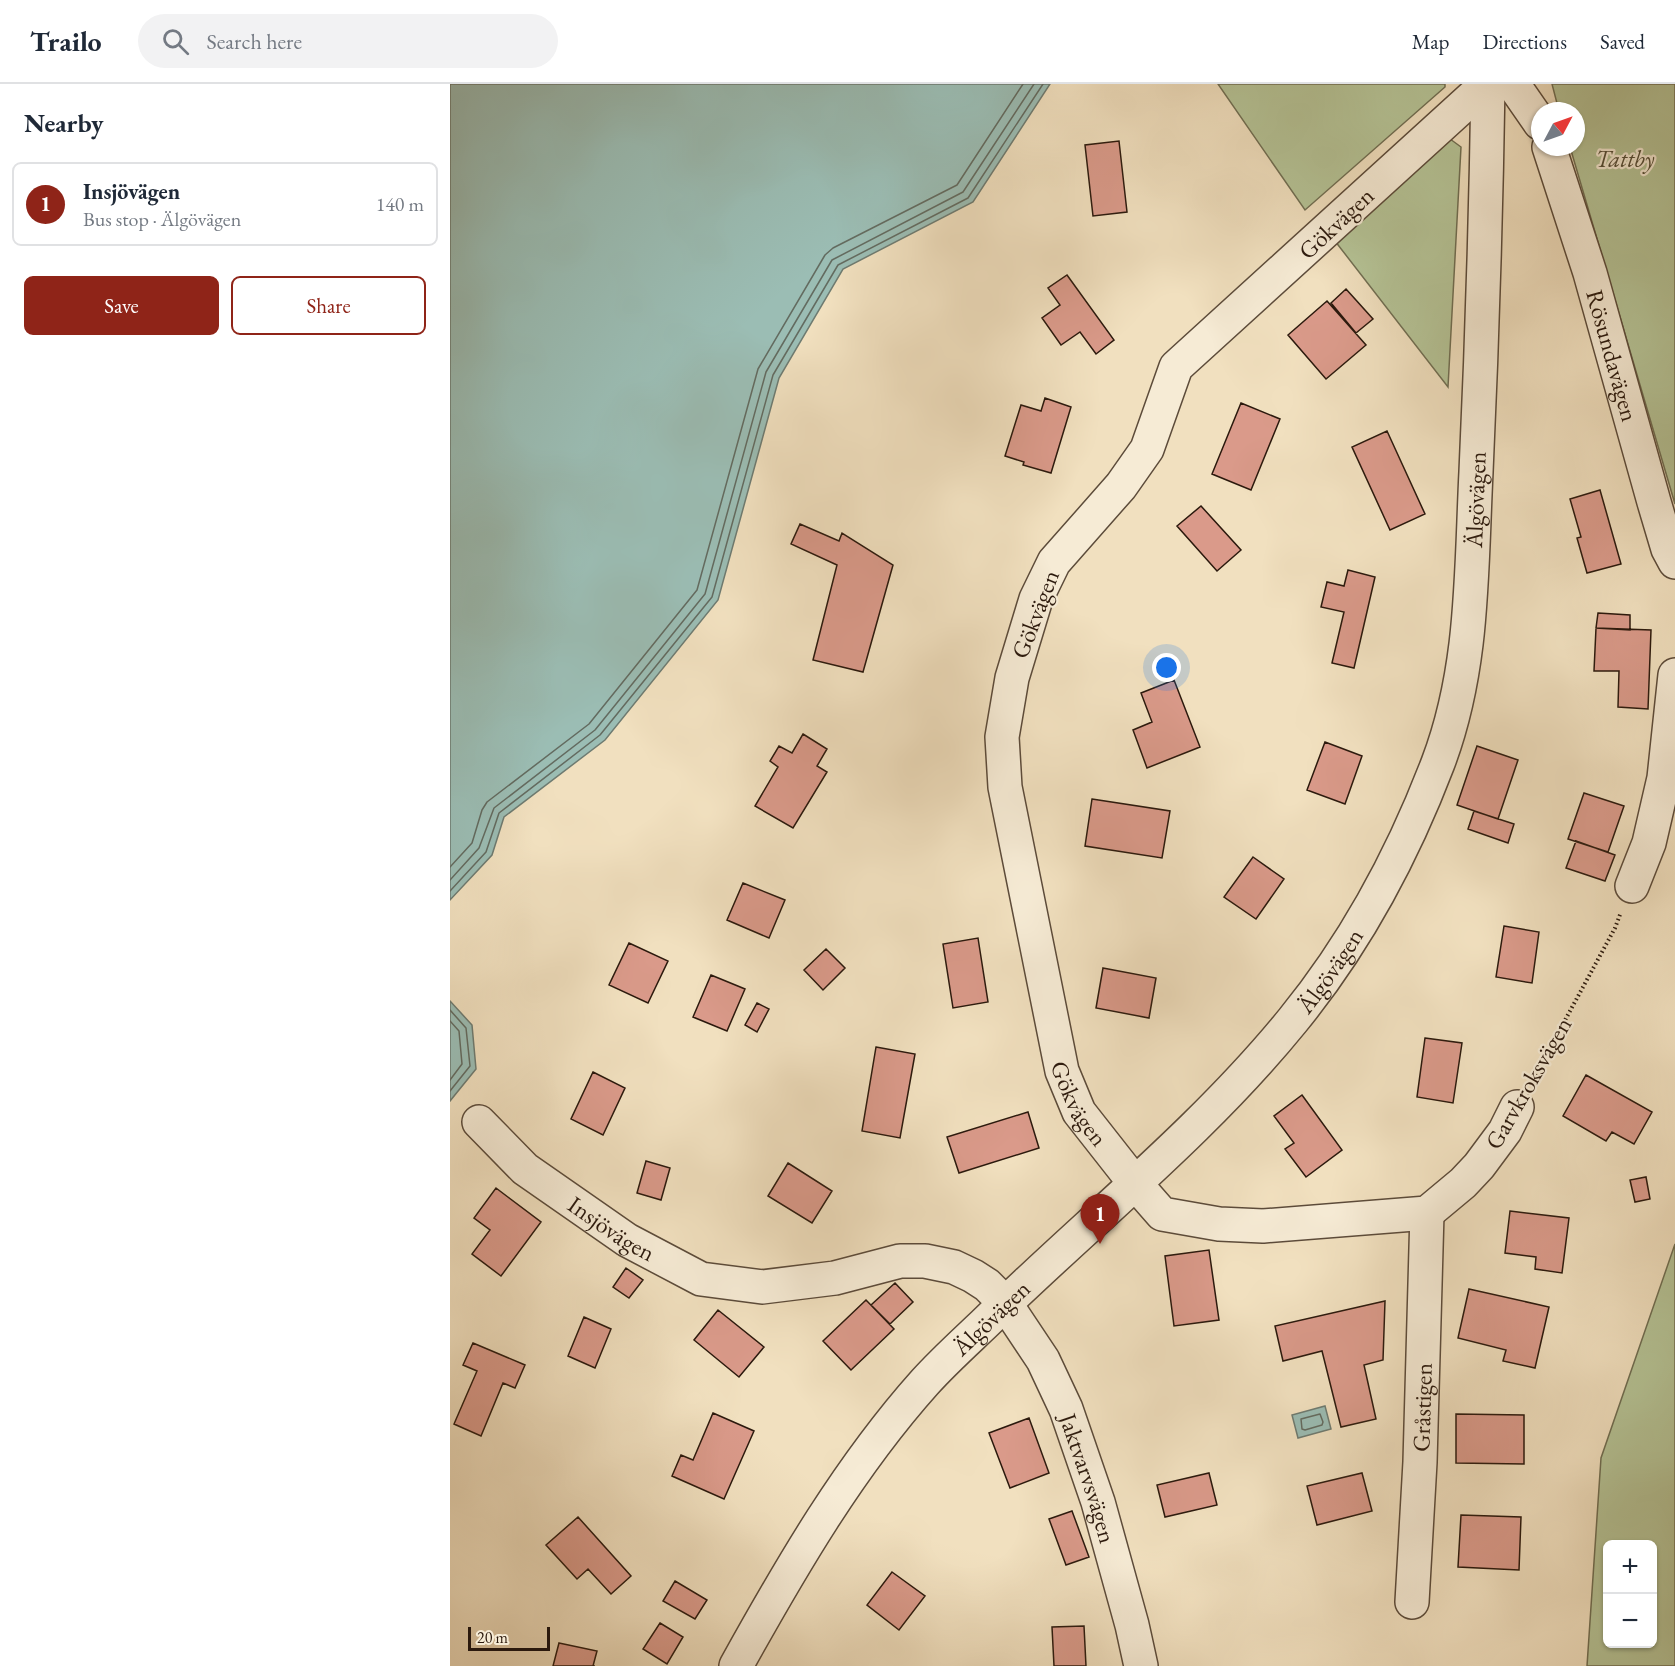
<!DOCTYPE html>
<html lang="en">
<head>
<meta charset="utf-8">
<style>
	:root { --surface:#fff; --page:#f2f2f3; --text:#1f2937; --muted:#747a83; --line:#e0e1e3; --accent:#8f2418 }
	body { margin:0; font-family:"EB Garamond",serif; background:var(--page); color:var(--text) }
	.controls { position:absolute; right:18px; bottom:18px; display:grid; overflow:hidden; border-radius:9px; box-shadow:0 2px 4px #0004 }
	.controls button { width:54px; height:54px; display:grid; place-items:center; padding:0; border:0; border-bottom:2px solid var(--line); background:var(--surface); color:var(--text); font:30px sans-serif }
	.compass { position:absolute; left:1081px; top:18px; width:54px; height:54px; border-radius:50%; background:var(--surface); box-shadow:0 2px 4px #0004; rotate:49deg }
	.scale { position:absolute; left:18px; bottom:15px; width:82px; box-sizing:border-box; padding-left:6px; border:3px solid #2b190d; border-top:0; font-size:16px; line-height:21px; white-space:nowrap; color:#2b190d; -webkit-text-stroke:4px #f6ebd5; paint-order:stroke }
	.you { position:absolute; left:717px; top:584px; width:21px; height:21px; margin:-15px; border:4px solid #fff; border-radius:50%; background:#1a73e8; box-shadow:0 0 0 9px #1a73e833 }
	.badge { display:grid; place-items:center; width:39px; height:39px; border-radius:50%; background:var(--accent); color:#fff; font-size:20px; font-weight:700 }
	.pin { position:absolute; translate:-50% -50px; filter:drop-shadow(0 2px 3px #0008) }
	.pin::after { content:''; position:absolute; top:32px; width:21px; height:18px; background:inherit; clip-path:polygon(0 0,100% 0,50% 100%) }
	.list { margin:0; padding:0; list-style:none }
	h2 { display:flex; justify-content:space-between; align-items:center; height:78px; margin:0; padding:0 24px; font-size:26px }
	h2 small { font-size:20px; font-weight:400; color:var(--muted) }
	.list li { display:grid; grid-template-columns:39px 1fr auto; gap:18px; align-items:center; box-sizing:border-box; height:84px; margin:0 12px 12px; padding:0 12px; border:2px solid var(--line); border-radius:9px }
	.list b { display:block; font-size:22px; white-space:nowrap }
	.list p { margin:0; font-size:20px; white-space:nowrap; color:var(--muted) }
	.list em { font-size:20px; font-style:normal; color:var(--muted) }
	.actions { display:flex; gap:12px; padding:18px 24px }
	.actions a { flex:1; padding:14px 0; border:2px solid var(--accent); border-radius:9px; text-align:center; font-size:21px; color:var(--accent) }
	.actions .main { background:var(--accent); color:#fff }
	.icon { flex:none; width:33px; height:33px; fill:none; stroke:currentColor; stroke-width:2; stroke-linecap:round; stroke-linejoin:round }
	.map { position:relative; flex:none; width:1225px; height:1582px; overflow:hidden }
	header { display:flex; align-items:center; gap:36px; box-sizing:border-box; height:84px; padding:0 30px; background:var(--surface); border-bottom:2px solid var(--line) }
	header strong { font-size:28px }
	nav { display:flex; gap:33px; margin-inline-start:auto; font-size:21px }
	.search { width:420px; height:54px; background:var(--page); display:flex; align-items:center; gap:15px; box-sizing:border-box; padding:0 21px; border-radius:33px; color:var(--muted); font-size:22px }
	main { display:flex }
	aside { flex:1; background:var(--surface) }
	.map>svg:first-child { display:block }
</style>
</head>
<body>
<header>
<strong>Trailo</strong>
<div class="search"><svg class="icon" aria-label="search" viewBox="0 0 24 24"><circle cx="10" cy="10" r="6"/><path d="M15 15l6 6"/></svg>Search here</div>
<nav><a>Map</a><a>Directions</a><a>Saved</a></nav>
</header>
<main>
<aside>
<h2>Nearby<small></small></h2>
<ul class="list">
<li><span class="badge">1</span><div><b>Insjövägen</b><p>Bus stop · Älgövägen</p></div><em>140 m</em></li>
</ul>
<div class="actions"><a class="main">Save</a><a>Share</a></div>
</aside>
<div class="map">
<svg width="1225" height="1582" viewBox="0 0 1225 1582">
	<rect width="100%" height="100%" fill="#f1e0bf"/>
	<filter id="stains"><feTurbulence type="fractalNoise" baseFrequency=".00333" numOctaves="4"/><feColorMatrix values="0 0 0 0 .2 0 0 0 0 .09 0 0 0 0 .02 0 0 0 .5 -.17"/></filter>
	<radialGradient id="worn" r=".72"><stop offset=".6" stop-color="#630" stop-opacity="0"/><stop offset="1" stop-color="#630" stop-opacity=".3"/></radialGradient>
	<!-- green -->
	<path fill="#b5c396" stroke="#706e52" stroke-width="1.5" fill-rule="evenodd" d="M 768,0 L 995,0 L 995,3 L 855,126 Z
		M 1102,0 L 1225,0 L 1225,420 L 1120,63 L 1126,63 L 1126,27 L 1109,27 Z
		M 996,52 L 1011,63 L 998,303 L 885,157 Z
		M 1225,1160 L 1225,1582 L 1137,1582 L 1151,1374 ZM 1158,1460 L 1202,1460 L 1202,1560 L 1158,1560 Z"/>
	<!-- water -->
	<path fill="#9bbdb4" stroke="#6e7b71" stroke-width="1.5" d="M 0,0 L 600,0 L 523,118 L 393,185 L 329,294 L 268,516 L 155,656 L 54,733 L 42,771 L 0,816 Z
		M 0,917 L 22,941 L 26,985 L 0,1017 Z
		M 875,1322 L 881,1345 L 848,1354 L 842,1331 Z"/>
	<g fill="none" stroke-linecap="round" stroke-linejoin="round">
		<!-- shore -->
		<path stroke="#636b60" stroke-width="1.5" d="M 0,783 L 22,759 L 32,726 L 37,718 L 139,640 L 247,506 L 308,285 L 375,171 L 383,164 L 507,101 L 573,0
			M 0,796 L 29,764 L 44,724 L 145,646 L 255,510 L 316,288 L 382,176 L 513,108 L 584,0
			M 0,807 L 36,768 L 49,729 L 150,651 L 262,513 L 323,291 L 388,181 L 518,114 L 593,0
			M 0,926 L 16,944 L 20,982 L 0,1007
			M 0,937 L 9,947 L 12,980 L 0,996
			M 870,1330 L 873,1338 L 872,1341 L 855,1346 L 852,1345 L 851,1335 Z"/>
	</g>
	<!-- building -->
	<path fill="#da9a8a" stroke="#2b190d" stroke-width="1.5" d="M 669,57 L 677,128 L 643,132 L 635,61 Z
		M 617,191 L 664,256 L 646,270 L 630,248 L 611,261 L 592,234 L 610,221 L 598,204 Z
		M 896,205 L 923,235 L 906,249 L 881,219 Z
		M 877,217 L 916,261 L 876,295 L 838,251 Z
		M 595,314 L 621,323 L 601,389 L 573,381 L 574,378 L 555,372 L 571,321 L 591,327 Z
		M 791,319 L 830,335 L 801,406 L 762,390 Z
		M 937,347 L 975,430 L 940,446 L 902,363 Z
		M 1150,406 L 1171,480 L 1137,489 L 1127,454 L 1131,453 L 1120,415 Z
		M 751,422 L 791,466 L 767,487 L 727,442 Z
		M 350,440 L 389,457 L 392,449 L 443,481 L 413,588 L 363,576 L 387,481 L 341,460 Z
		M 898,486 L 925,493 L 904,584 L 882,579 L 894,528 L 871,523 L 877,498 L 894,502 Z
		M 1148,529 L 1180,531 L 1180,546 L 1146,544 Z
		M 1146,544 L 1201,546 L 1198,625 L 1168,623 L 1169,587 L 1144,587 Z
		M 724,596 L 750,663 L 697,684 L 683,646 L 702,638 L 691,609 Z
		M 353,650 L 377,665 L 367,682 L 377,688 L 343,744 L 305,722 L 328,683 L 320,677 L 329,662 L 342,669 Z
		M 875,658 L 912,672 L 895,720 L 857,706 Z
		M 1027,662 L 1068,676 L 1048,735 L 1007,721 Z
		M 1134,709 L 1174,722 L 1158,768 L 1118,755 Z
		M 642,715 L 720,727 L 712,774 L 635,762 Z
		M 1024,727 L 1064,740 L 1058,759 L 1018,745 Z
		M 1126,757 L 1165,771 L 1155,797 L 1116,784 Z
		M 803,773 L 834,795 L 806,835 L 774,813 Z
		M 293,799 L 335,816 L 319,854 L 277,836 Z
		M 1054,842 L 1089,848 L 1082,899 L 1046,893 Z
		M 528,854 L 538,918 L 503,924 L 493,860 Z
		M 179,859 L 218,877 L 198,919 L 159,901 Z
		M 376,865 L 395,884 L 373,906 L 354,886 Z
		M 653,884 L 706,894 L 699,934 L 646,924 Z
		M 261,891 L 295,905 L 277,947 L 243,933 Z
		M 307,919 L 319,925 L 307,948 L 295,941 Z
		M 975,954 L 1012,959 L 1003,1019 L 967,1013 Z
		M 426,963 L 465,970 L 450,1054 L 412,1047 Z
		M 143,988 L 175,1004 L 153,1051 L 121,1035 Z
		M 1136,991 L 1202,1028 L 1184,1060 L 1162,1048 L 1156,1057 L 1113,1032 Z
		M 852,1011 L 892,1066 L 856,1093 L 835,1065 L 844,1059 L 824,1032 Z
		M 578,1028 L 589,1064 L 509,1089 L 497,1053 Z
		M 196,1077 L 220,1084 L 211,1116 L 187,1109 Z
		M 338,1079 L 382,1107 L 362,1139 L 318,1112 Z
		M 1196,1093 L 1200,1115 L 1185,1118 L 1180,1096 Z
		M 46,1104 L 91,1138 L 51,1192 L 22,1170 L 40,1146 L 24,1134 Z
		M 1060,1127 L 1119,1134 L 1112,1189 L 1085,1185 L 1086,1173 L 1055,1169 Z
		M 759,1166 L 769,1236 L 724,1242 L 715,1172 Z
		M 176,1184 L 193,1196 L 179,1214 L 163,1203 Z
		M 445,1199 L 463,1218 L 440,1240 L 421,1221 Z
		M 1019,1205 L 1099,1223 L 1085,1284 L 1053,1277 L 1056,1266 L 1008,1254 Z
		M 416,1216 L 444,1245 L 401,1286 L 373,1257 Z
		M 935,1217 L 933,1276 L 914,1281 L 926,1335 L 891,1343 L 872,1267 L 833,1277 L 825,1242 Z
		M 268,1226 L 314,1263 L 289,1293 L 244,1256 Z
		M 134,1233 L 161,1245 L 145,1284 L 118,1272 Z
		M 23,1259 L 75,1281 L 65,1304 L 53,1299 L 31,1352 L 4,1340 L 27,1287 L 13,1281 Z
		M 263,1329 L 304,1347 L 274,1415 L 222,1392 L 231,1371 L 243,1376 Z
		M 1006,1330 L 1074,1331 L 1074,1380 L 1006,1379 Z
		M 579,1334 L 599,1389 L 560,1404 L 539,1349 Z
		M 759,1389 L 767,1421 L 715,1433 L 707,1401 Z
		M 912,1389 L 922,1427 L 867,1441 L 857,1402 Z
		M 622,1427 L 639,1473 L 616,1481 L 599,1435 Z
		M 1011,1431 L 1071,1433 L 1069,1486 L 1008,1483 Z
		M 128,1433 L 181,1492 L 161,1510 L 138,1485 L 127,1495 L 96,1461 Z
		M 442,1488 L 475,1512 L 449,1546 L 417,1521 Z
		M 225,1497 L 257,1516 L 245,1535 L 213,1517 Z
		M 210,1539 L 233,1553 L 217,1580 L 193,1565 Z
		M 634,1542 L 636,1582 L 604,1582 L 602,1543 Z
		M 109,1559 L 147,1567 L 143,1582 L 145,1582 L 103,1582 Z"/>
	<g fill="none" stroke-linecap="round" stroke-linejoin="round">
		<defs>
			<g id="minor">
				<path id="s1" d="M 1037,0 L 726,283 L 697,365 L 671,402 L 604,478 L 586,515 L 562,594 L 552,653 L 555,703 L 612,987 L 629,1028 L 684,1098 L 712,1130 L 769,1140 L 813,1142 L 977,1129 L 1013,1099 L 1029,1082 L 1055,1047 L 1067,1023"/>
				<path d="M 1063,0 L 1090,39"/>
				<path id="s2" d="M 1099,63 L 1140,189 L 1204,418 L 1218,465 L 1225,478"/>
				<path d="M 1182,802 L 1199,759 L 1214,694 L 1225,591"/>
				<path id="s3" d="M 29,1038 L 75,1085 L 177,1156 L 251,1195 L 312,1203 L 385,1194 L 450,1177 L 475,1177 L 504,1183 L 523,1192 L 537,1201 L 555,1219 L 593,1276 L 616,1325 L 648,1418 L 682,1541 L 691,1582"/>
				<path id="s4" d="M 962,1518 L 970,1378 L 977,1129"/>
				<path id="s5" d="M 286,1582 C 341,1483 399,1383 475,1298 C 493,1278 514,1259 534,1240 C 637,1139 752,1048 843,936 C 905,860 953,771 988,679 C 1024,584 1021,488 1026,388 C 1032,259 1036,129 1038,0"/>
			</g>
		</defs>
		<!-- minor casing -->
		<use href="#minor" stroke="#5c4b3a" stroke-width="36"/>
		<!-- path -->
		<path stroke="#2b190d" stroke-width="4" stroke-dasharray="1.5 3" stroke-linecap="butt" d="M 1081,999 L 1165,844 L 1171,828"/>
		<!-- minor -->
		<use href="#minor" stroke="#f6ebd5" stroke-width="33"/>
	</g>
	<g text-anchor="middle" dominant-baseline="central" stroke-width="4.5" stroke-linejoin="round" paint-order="stroke">
		<!-- park labels -->
		<g font-size="24" font-style="italic" fill="#544c36" stroke="#f6ebd5">
			<text x="1175" y="74">Tattby</text>
		</g>
		<!-- street labels -->
		<g font-size="24" fill="#2b190d" stroke="#f6ebd5">
			<text transform="translate(886 139) rotate(-43)">Gökvägen</text>
			<text stroke="none"><textPath href="#s2" startOffset="218">Rösundavägen</textPath></text>
			<text stroke="none"><textPath href="#s5" startOffset="1422">Älgövägen</textPath></text>
			<text transform="translate(585 530) rotate(-69)">Gökvägen</text>
			<text stroke="none"><textPath href="#s5" startOffset="920">Älgövägen</textPath></text>
			<text transform="translate(1078 999) rotate(-60)">Garvkroksvägen</text>
			<text stroke="none"><textPath href="#s1" startOffset="1214">Gökvägen</textPath></text>
			<text stroke="none"><textPath href="#s3" startOffset="171">Insjövägen</textPath></text>
			<text stroke="none"><textPath href="#s5" startOffset="434">Älgövägen</textPath></text>
			<text stroke="none"><textPath href="#s4" startOffset="195">Gråstigen</textPath></text>
			<text stroke="none"><textPath href="#s3" startOffset="789">Jaktvarvsvägen</textPath></text>
		</g>
	</g>
	<rect width="100%" height="100%" filter="url(#stains)"/>
	<rect width="100%" height="100%" fill="url(#worn)"/>
</svg>
<div class="controls">
<button>+</button>
<button>−</button>
</div>
<svg class="compass" viewBox="-18 -18 36 36"><path d="M0-13l5 13h-10z" fill="#e53935"/><path d="M0 13l5-13h-10z" fill="#747a83"/></svg>
<div class="scale">20 m</div>
<div class="you"></div>
<div class="pin badge" style="left:650px;top:1160px">1</div>
</div>
</main>
</body>
</html>
